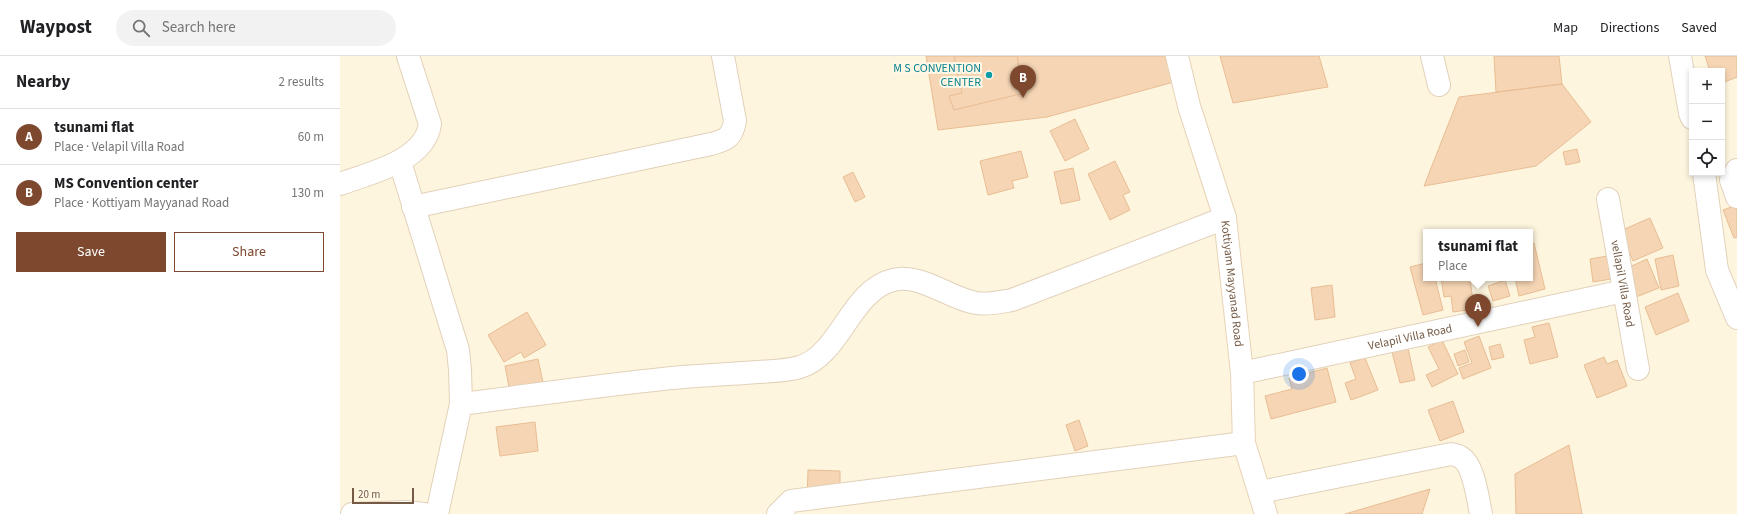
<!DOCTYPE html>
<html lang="en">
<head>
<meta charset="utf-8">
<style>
	:root { --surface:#fff; --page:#f2f2f2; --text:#202124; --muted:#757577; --line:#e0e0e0; --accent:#7e482e }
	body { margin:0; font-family:"Source Sans 3",sans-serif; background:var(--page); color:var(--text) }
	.controls { position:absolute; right:12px; top:12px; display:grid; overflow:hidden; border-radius:0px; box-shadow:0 2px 6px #0003 }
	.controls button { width:36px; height:36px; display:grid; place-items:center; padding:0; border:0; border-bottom:1px solid var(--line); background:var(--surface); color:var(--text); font:20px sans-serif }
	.scale { position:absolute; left:12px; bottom:10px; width:62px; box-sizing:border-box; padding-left:4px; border:2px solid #755b45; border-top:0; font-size:11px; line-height:14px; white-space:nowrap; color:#755b45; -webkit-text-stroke:3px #fff8e6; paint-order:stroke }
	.you { position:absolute; left:959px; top:318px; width:14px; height:14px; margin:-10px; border:3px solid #fff; border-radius:50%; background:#1a73e8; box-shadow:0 0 0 6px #1a73e833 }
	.badge { display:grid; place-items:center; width:26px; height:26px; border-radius:50%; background:var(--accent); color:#fff; font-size:13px; font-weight:700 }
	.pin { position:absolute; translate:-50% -33px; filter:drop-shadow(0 1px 2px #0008) }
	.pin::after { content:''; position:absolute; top:21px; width:14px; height:12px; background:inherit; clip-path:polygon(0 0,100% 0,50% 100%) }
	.popup { position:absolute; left:1083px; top:173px; width:110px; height:52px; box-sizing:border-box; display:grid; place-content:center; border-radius:0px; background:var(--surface); filter:drop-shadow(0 1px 3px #0005); font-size:13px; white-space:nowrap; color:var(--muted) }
	.popup b { font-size:15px; color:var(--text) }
	.popup::after { content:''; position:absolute; left:50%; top:100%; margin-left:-8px; border:8px solid transparent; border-top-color:var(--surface) }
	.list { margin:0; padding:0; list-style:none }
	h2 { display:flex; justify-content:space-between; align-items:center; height:52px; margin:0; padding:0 16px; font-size:17px }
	h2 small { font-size:13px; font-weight:400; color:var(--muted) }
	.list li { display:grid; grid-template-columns:26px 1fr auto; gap:12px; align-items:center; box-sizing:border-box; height:56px; padding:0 16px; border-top:1px solid var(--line) }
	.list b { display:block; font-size:15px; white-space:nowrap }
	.list p { margin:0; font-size:13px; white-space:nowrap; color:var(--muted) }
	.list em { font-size:13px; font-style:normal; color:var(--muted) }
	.actions { display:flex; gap:8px; padding:12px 16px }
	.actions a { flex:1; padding:9px 0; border:1px solid var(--accent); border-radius:0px; text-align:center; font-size:14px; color:var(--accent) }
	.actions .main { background:var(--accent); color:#fff }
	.icon { flex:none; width:22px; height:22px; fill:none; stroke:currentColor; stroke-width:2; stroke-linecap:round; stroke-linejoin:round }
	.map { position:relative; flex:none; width:1397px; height:458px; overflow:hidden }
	header { display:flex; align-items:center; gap:24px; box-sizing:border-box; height:56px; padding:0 20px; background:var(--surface); border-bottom:1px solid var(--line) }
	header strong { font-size:19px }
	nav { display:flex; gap:22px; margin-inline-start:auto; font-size:14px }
	.search { width:280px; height:36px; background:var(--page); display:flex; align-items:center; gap:10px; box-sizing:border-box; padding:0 14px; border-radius:22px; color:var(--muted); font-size:15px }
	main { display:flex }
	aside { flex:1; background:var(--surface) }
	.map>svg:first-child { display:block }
</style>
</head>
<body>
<header>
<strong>Waypost</strong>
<div class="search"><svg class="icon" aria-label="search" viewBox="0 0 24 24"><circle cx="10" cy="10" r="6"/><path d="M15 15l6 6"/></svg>Search here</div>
<nav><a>Map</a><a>Directions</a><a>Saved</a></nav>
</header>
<main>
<aside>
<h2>Nearby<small>2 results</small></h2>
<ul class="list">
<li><span class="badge">A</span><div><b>tsunami flat</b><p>Place · Velapil Villa Road</p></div><em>60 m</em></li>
<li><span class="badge">B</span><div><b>MS Convention center</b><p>Place · Kottiyam Mayyanad Road</p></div><em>130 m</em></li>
</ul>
<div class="actions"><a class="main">Save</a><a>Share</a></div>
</aside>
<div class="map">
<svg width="1397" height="458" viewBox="0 0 1397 458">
	<rect width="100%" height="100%" fill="#fef5de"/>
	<!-- building -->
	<path fill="#f5d5b4" stroke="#e8bd94" d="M 586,0 L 835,0 L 841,24 L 707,61 L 598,74 Z
		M 614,0 L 677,0 L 684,37 L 614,54 L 609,40 L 622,37 Z
		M 880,0 L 979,0 L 988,31 L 893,47 Z
		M 1154,0 L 1219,0 L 1222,28 L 1156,36 Z
		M 1365,0 L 1397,0 L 1397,21 L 1382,27 L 1382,15 L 1370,15 Z
		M 1222,28 L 1251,66 L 1196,110 L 1084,130 L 1119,41 Z
		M 735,63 L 749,93 L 725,105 L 710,75 Z
		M 1237,93 L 1240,106 L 1226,109 L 1223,96 Z
		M 681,95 L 688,121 L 672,125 L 674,132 L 648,139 L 640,105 Z
		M 775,105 L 790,136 L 783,139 L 790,154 L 770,164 L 748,118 Z
		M 733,112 L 740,144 L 721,148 L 714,116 Z
		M 513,116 L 525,141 L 515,146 L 503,121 Z
		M 1397,149 L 1397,181 L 1394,182 L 1383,154 Z
		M 1310,162 L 1323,192 L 1293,205 L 1280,175 Z
		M 1194,187 L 1205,233 L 1179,240 L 1175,222 L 1190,222 L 1190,188 Z
		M 1333,199 L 1339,230 L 1321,234 L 1315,203 Z
		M 1267,200 L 1271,223 L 1253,226 L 1250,203 Z
		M 1307,203 L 1319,232 L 1296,241 L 1285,213 Z
		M 1086,207 L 1086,222 L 1095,222 L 1103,254 L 1083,259 L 1070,211 Z
		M 1101,222 L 1130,222 L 1134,253 L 1113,256 L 1111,240 L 1104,241 Z
		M 1165,224 L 1170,240 L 1153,245 L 1148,230 Z
		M 992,229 L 995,261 L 975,264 L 971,232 Z
		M 1338,237 L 1349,265 L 1316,279 L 1305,251 Z
		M 187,256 L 206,289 L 184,302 L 181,296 L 164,306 L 148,279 Z
		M 1209,267 L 1218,301 L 1190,308 L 1184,284 L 1195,281 L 1192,271 Z
		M 1139,280 L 1151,312 L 1123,323 L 1119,312 L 1132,307 L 1124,286 Z
		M 1102,284 L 1118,318 L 1092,331 L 1086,319 L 1099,313 L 1088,291 Z
		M 1067,288 L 1075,324 L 1060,327 L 1051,292 Z
		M 1160,288 L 1164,301 L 1152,304 L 1149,291 Z
		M 1125,294 L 1129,306 L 1118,310 L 1114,298 Z
		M 1264,301 L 1267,308 L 1277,304 L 1287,330 L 1257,342 L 1244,309 Z
		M 1025,302 L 1038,334 L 1011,344 L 1005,327 L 1016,323 L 1010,307 Z
		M 198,303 L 206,340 L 172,347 L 165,310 Z
		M 987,312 L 996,346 L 931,363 L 925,340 L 952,333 L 949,322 Z
		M 1113,345 L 1124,376 L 1100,385 L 1088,354 Z
		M 739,364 L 748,390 L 735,395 L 726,369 Z
		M 195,366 L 198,395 L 160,400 L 156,371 Z
		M 1229,389 L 1242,458 L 1176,458 L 1175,418 Z
		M 468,414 L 500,415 L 500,445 L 467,444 Z
		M 1090,433 L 1082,458 L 1005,458 Z"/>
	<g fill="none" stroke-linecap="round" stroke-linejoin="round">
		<defs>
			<g id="street">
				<path d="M 1092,0 L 1099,29"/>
				<path d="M 1340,0 L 1350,57 L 1352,62"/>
				<path d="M 60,106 L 118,294 L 120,314 L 121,348 L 97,458"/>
				<path d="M 1397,114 L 1391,124 L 1397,141"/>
				<path d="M 1364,117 L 1377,214 L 1397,262"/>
				<path d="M 0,128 C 30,117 85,105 90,68 L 68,0"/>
				<path id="s1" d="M 1268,143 L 1298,313"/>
				<path d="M 73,151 L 371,88 C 386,84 392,82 395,65 L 383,0"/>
				<path id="s2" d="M 902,317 L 1284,235"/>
				<path d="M 121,348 C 194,339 268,328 343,321 C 368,319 393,318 418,316 C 432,315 447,315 460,311 C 500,299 511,234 553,224 C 581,217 608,242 636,247 C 648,249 660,246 672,244 L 885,162"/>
				<path d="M 920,436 L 1111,398 C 1114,399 1118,399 1120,401 C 1134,408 1138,444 1141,458"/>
				<path d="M 12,458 L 66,456 L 84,458"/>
				<path d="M 438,458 L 451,445 L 904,387"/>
			</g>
			<g id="secondary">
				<path id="s3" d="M 837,0 L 849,50 L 885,162 L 902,317 L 904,387 L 926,458"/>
			</g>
		</defs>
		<!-- street casing -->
		<use href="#street" stroke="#e2d1ba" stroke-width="24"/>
		<!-- secondary casing -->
		<use href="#secondary" stroke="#e7d3b7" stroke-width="24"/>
		<!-- street -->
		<use href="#street" stroke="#fff" stroke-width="22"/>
		<!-- secondary -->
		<use href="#secondary" stroke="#fff" stroke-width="22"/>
	</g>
	<!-- markers -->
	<circle fill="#0f9aa8" stroke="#fff8e6" stroke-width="1.5" cx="649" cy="19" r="4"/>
	<g text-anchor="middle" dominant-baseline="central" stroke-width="4" stroke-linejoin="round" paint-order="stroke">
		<!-- culture labels -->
		<g font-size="12" fill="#0d838f" stroke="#fff8e6" text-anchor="end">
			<text x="641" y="12">M S CONVENTION<tspan x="641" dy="14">CENTER</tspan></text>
		</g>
		<!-- street labels -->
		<g font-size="12" fill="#755b45" stroke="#fff8e6">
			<text stroke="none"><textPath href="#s3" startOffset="235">Kottiyam Mayyanad Road</textPath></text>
			<text stroke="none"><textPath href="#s1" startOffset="86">vellapil Villa Road</textPath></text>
			<text stroke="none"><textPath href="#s2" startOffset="172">Velapil Villa Road</textPath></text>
		</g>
	</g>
</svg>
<div class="controls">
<button>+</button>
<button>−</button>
<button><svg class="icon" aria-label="locate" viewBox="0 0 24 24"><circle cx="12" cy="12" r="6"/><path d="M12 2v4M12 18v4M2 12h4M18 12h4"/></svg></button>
</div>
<div class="scale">20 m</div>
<div class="you"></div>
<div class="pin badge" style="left:1138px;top:271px">A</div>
<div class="popup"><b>tsunami flat</b>Place</div>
<div class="pin badge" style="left:683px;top:42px">B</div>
</div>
</main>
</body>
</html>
